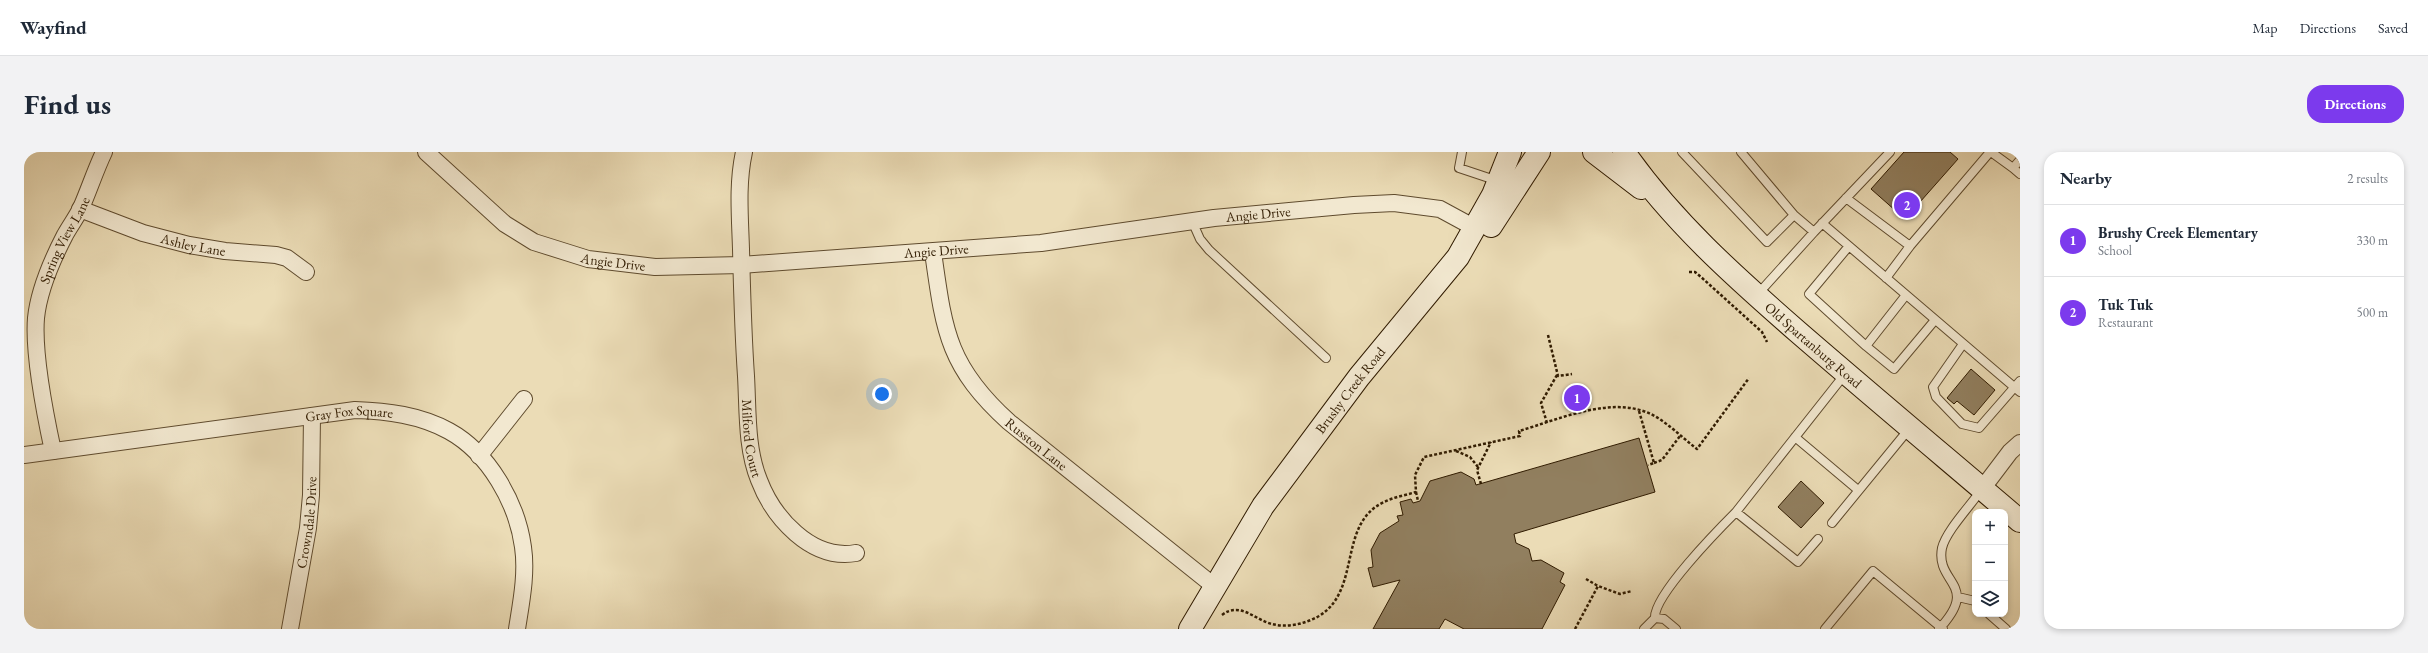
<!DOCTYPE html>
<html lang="en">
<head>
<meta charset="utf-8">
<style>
	:root { --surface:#fff; --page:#f2f2f3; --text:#1f2937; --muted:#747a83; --line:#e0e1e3; --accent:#7c3aed }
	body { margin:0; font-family:"EB Garamond",serif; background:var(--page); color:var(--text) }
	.controls { position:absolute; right:12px; bottom:12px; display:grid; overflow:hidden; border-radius:8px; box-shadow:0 2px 6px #0003 }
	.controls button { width:36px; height:36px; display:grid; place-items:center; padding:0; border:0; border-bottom:1px solid var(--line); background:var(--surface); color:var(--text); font:20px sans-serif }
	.you { position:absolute; left:858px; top:242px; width:14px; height:14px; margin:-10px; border:3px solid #fff; border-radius:50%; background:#1a73e8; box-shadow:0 0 0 6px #1a73e833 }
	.badge { display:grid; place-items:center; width:26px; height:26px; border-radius:50%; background:var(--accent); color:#fff; font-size:13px; font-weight:700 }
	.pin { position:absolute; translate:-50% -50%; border:2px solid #fff; box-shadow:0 1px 4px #0006 }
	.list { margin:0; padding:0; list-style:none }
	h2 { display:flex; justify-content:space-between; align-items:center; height:52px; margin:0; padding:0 16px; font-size:17px }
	h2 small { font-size:13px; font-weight:400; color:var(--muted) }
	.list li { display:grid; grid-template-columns:26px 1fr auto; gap:12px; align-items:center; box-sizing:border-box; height:72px; padding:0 16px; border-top:1px solid var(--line) }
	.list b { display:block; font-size:15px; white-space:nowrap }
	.list p { margin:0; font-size:13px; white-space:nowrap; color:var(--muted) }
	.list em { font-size:13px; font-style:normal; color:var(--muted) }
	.icon { flex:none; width:22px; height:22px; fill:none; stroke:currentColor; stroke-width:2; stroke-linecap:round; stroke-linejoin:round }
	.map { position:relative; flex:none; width:1996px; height:477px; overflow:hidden; border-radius:16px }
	header { display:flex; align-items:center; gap:24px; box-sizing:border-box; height:56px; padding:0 20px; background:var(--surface); border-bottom:1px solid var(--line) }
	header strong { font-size:19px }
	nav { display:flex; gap:22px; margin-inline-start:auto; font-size:14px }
	.intro { display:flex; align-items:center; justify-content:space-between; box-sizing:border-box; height:96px; padding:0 24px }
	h1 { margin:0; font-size:28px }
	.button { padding:10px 18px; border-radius:16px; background:var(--accent); color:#fff; font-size:14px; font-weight:700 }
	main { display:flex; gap:24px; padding:0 24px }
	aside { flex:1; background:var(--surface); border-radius:16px; box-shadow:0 2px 6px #0003 }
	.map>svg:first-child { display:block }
</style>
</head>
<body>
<header>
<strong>Wayfind</strong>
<nav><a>Map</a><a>Directions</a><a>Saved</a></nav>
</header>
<div class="intro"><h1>Find us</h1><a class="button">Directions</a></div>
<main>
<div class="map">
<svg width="1996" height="477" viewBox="0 0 1996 477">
	<rect width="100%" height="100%" fill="#ebdcb6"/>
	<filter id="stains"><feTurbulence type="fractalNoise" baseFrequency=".005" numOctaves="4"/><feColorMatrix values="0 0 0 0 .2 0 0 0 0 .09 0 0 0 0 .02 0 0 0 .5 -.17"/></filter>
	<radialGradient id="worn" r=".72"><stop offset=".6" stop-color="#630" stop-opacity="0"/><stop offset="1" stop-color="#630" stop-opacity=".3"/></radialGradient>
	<!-- building -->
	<path fill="#917f5f" stroke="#301b00" d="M 1880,0 L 1926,0 L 1934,7 L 1881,67 L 1847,37 Z
		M 1947,217 L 1971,238 L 1950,263 L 1933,249 L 1930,252 L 1923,246 Z
		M 1615,286 L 1631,340 L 1490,382 L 1492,391 L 1505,397 L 1508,409 L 1517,408 L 1540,421 L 1536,430 L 1541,433 L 1518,477 L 1440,477 L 1421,467 L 1415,477 L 1349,477 L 1376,428 L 1349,435 L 1344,416 L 1349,415 L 1347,398 L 1356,381 L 1375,369 L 1373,364 L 1379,363 L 1376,350 L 1387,347 L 1389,351 L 1396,349 L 1406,329 L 1437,320 L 1450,327 L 1452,333 Z
		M 1777,329 L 1800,351 L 1777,376 L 1754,355 Z"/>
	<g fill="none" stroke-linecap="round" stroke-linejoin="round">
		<defs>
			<path id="lane" d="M 1438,0 L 1435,16 L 1474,29
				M 1658,0 L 1743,90 L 1770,63 L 1717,0
				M 1967,0 L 1989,16 L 1996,8
				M 1989,16 L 1996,22
				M 1822,46 L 1886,94 L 1966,0
				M 1168,69 L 1176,87 L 1185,98 L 1302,206
				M 1798,71 L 1996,240
				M 1790,80 L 1866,0
				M 1825,94 L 1785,142 L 1842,194
				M 1862,126 L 1886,94
				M 1733,143 L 1790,80 L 1770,63
				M 1882,143 L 1842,194 L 1870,217 L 1911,168
				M 1939,192 L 1909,235 L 1912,245 L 1938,272 L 1955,276 L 1996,229
				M 1771,285 L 1834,338
				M 1808,371 L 1885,277
				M 1794,387 L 1774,410 L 1712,360 L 1821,222
				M 1934,445 L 1951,449
				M 1965,462 L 1982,477
				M 1631,466 C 1629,444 1695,377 1712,360
				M 1620,477 L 1631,466 L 1640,467 L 1652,477
				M 1801,477 L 1849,419 L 1919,477
				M 1915,477 C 1957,432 1911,432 1918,396 C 1922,379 1947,353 1958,337"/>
			<g id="street">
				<path id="s1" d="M 402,0 L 481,72 L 510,90 L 564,107 L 631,115 L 717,113 L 1017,91 L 1190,66 L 1330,53 L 1370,51 L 1416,57 L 1451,76"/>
				<path id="s2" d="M 720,0 C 713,32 716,64 717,97 C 718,139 719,181 722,224 C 724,258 722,296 735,328 C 749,365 787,409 832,401"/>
				<path id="s3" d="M 56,57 L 119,81 L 165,93 L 201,99 L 252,103 L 263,106 L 282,120"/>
				<path id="s4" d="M 909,100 C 920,178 923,214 985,270 L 1190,434"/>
				<path id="s5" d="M 29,299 C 21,262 9,203 12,166 C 15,137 28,108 41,83 C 46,74 52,66 57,56 C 65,38 71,19 80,0"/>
				<path id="s6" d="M 0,303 L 331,258 C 363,259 396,263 425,279 C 465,301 493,351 499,395 C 503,422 497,451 493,477"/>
				<path d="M 455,304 L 500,247"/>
				<path d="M 1958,337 L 1986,300 L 1996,291"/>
				<path id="s7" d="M 266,477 L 284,376 L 287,343 L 288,264"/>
			</g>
			<g id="secondary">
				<path d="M 1570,0 L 1617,36"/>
				<path id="s8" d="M 1600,0 C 1648,69 1711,125 1774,180 C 1848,244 1922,306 1996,369"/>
				<path d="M 1467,74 L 1515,0"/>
				<path id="s9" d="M 1166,477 L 1239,354 L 1335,225 L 1434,105 L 1469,43 L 1486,0"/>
			</g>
		</defs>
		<!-- lane casing -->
		<use href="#lane" stroke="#5f4b2e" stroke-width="10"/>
		<!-- street casing -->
		<use href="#street" stroke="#5f4b2e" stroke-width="18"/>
		<!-- secondary casing -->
		<use href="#secondary" stroke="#301b00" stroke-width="24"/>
		<!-- path -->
		<path stroke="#301b00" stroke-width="2.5" stroke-dasharray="3 2" stroke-linecap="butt" d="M 1665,120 L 1671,120 L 1677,125 L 1738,180 L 1743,190
			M 1524,183 L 1534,224 L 1548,222
			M 1615,259 L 1630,311 L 1624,313
			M 1523,271 L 1517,251 L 1533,223
			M 1432,299 L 1446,305 L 1454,315
			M 1630,311 L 1638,308 L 1656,284
			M 1457,332 L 1453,318 L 1467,290
			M 1392,340 L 1394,349
			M 1562,427 L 1574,434
			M 1198,463 C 1216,449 1231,468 1248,472 C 1263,476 1281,472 1295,464 C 1338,438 1313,372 1360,350 C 1370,345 1382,343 1392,340 L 1391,323 L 1400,305 L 1496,284 L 1495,279 C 1537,267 1593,240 1634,266 C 1648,275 1660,287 1673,297 L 1725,226
			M 1551,477 L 1574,434 L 1596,442 L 1608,439"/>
		<!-- lane -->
		<use href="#lane" stroke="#f2e8d0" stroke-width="8"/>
		<!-- street -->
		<use href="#street" stroke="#f2e8d0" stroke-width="16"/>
		<!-- secondary -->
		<use href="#secondary" stroke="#f2e8d0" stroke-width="22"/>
	</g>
	<g text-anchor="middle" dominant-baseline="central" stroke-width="3" stroke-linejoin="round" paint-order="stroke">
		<!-- street labels -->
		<g font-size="14" fill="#301b00" stroke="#f2e8d0">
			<text stroke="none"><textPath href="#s1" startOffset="871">Angie Drive</textPath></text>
			<text stroke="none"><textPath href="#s5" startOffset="218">Spring View Lane</textPath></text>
			<text stroke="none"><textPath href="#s3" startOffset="119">Ashley Lane</textPath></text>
			<text stroke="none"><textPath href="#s1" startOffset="547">Angie Drive</textPath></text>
			<text stroke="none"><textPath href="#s1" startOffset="223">Angie Drive</textPath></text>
			<text stroke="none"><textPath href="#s8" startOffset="271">Old Spartanburg Road</textPath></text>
			<text stroke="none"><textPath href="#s9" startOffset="288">Brushy Creek Road</textPath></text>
			<text stroke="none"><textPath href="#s6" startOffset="328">Gray Fox Square</textPath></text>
			<text stroke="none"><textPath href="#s2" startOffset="287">Milford Court</textPath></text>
			<text stroke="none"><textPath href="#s4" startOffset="227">Russton Lane</textPath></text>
			<text stroke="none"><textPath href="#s7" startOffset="108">Crowndale Drive</textPath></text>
		</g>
	</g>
	<rect width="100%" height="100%" filter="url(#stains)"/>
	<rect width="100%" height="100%" fill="url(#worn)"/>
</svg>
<div class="controls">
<button>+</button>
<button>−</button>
<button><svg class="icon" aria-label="layers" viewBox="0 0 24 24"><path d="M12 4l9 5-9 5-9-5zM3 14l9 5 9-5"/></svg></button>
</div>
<div class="you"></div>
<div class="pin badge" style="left:1553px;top:246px">1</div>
<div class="pin badge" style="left:1883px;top:53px">2</div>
</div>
<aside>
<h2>Nearby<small>2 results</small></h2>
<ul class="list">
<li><span class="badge">1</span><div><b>Brushy Creek Elementary</b><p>School</p></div><em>330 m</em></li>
<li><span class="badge">2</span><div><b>Tuk Tuk</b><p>Restaurant</p></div><em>500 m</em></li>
</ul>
</aside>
</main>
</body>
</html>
